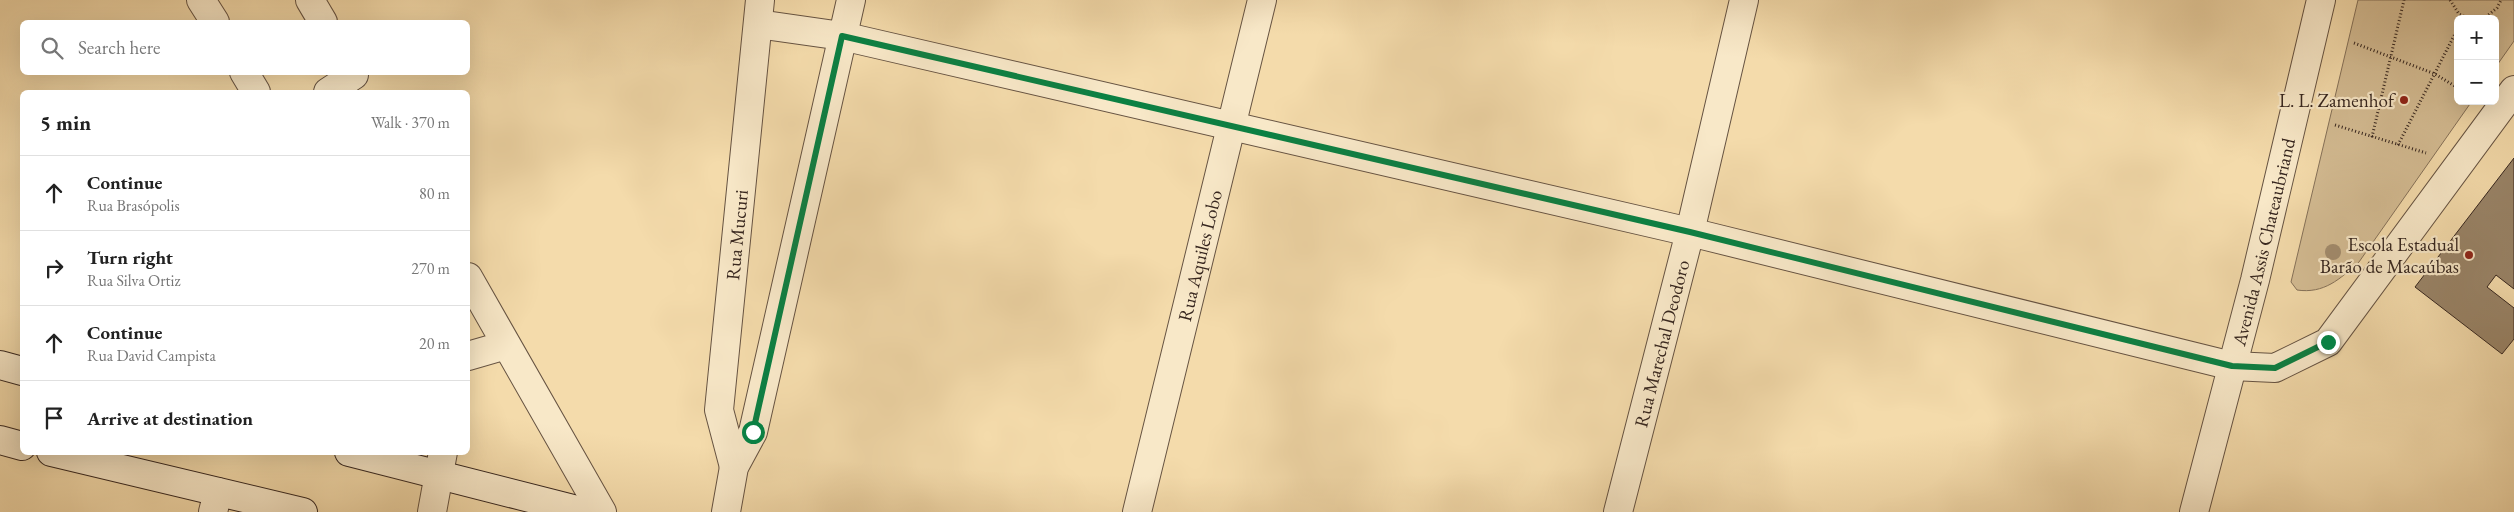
<!DOCTYPE html>
<html lang="en">
<head>
<meta charset="utf-8">
<style>
	:root { --surface:#fff; --page:#f2f2f2; --text:#222; --muted:#767676; --line:#e0e0e0 }
	body { margin:0; font-family:"EB Garamond",serif; background:var(--page); color:var(--text) }
	.controls { position:absolute; right:15px; top:15px; display:grid; overflow:hidden; border-radius:8px; box-shadow:0 5px 20px #0002 }
	.controls button { width:45px; height:45px; display:grid; place-items:center; padding:0; border:0; border-bottom:1px solid var(--line); background:var(--surface); color:var(--text); font:25px sans-serif }
	.stop { position:absolute; width:15px; height:15px; margin:-11px; border:4px solid #0b8043; border-radius:50%; background:#fff }
	.stop.end { background:#0b8043; border-color:#fff; box-shadow:0 1px 5px #0008 }
	.list { margin:0; padding:0; list-style:none }
	h2 { display:flex; justify-content:space-between; align-items:center; height:65px; margin:0; padding:0 20px; font-size:21px }
	h2 small { font-size:16px; font-weight:400; color:var(--muted) }
	.list li { display:grid; grid-template-columns:32px 1fr auto; gap:15px; align-items:center; box-sizing:border-box; height:75px; padding:0 20px; border-top:1px solid var(--line) }
	.list b { display:block; font-size:19px; white-space:nowrap }
	.list p { margin:0; font-size:16px; white-space:nowrap; color:var(--muted) }
	.list em { font-size:16px; font-style:normal; color:var(--muted) }
	.icon { flex:none; width:28px; height:28px; fill:none; stroke:currentColor; stroke-width:2; stroke-linecap:round; stroke-linejoin:round }
	.map { position:relative; flex:none; width:2514px; height:512px; overflow:hidden }
	.search { position:absolute; background:var(--surface); box-shadow:0 5px 20px #0002; left:20px; top:20px; width:450px; height:55px; display:flex; align-items:center; gap:12px; box-sizing:border-box; padding:0 18px; border-radius:8px; color:var(--muted); font-size:19px }
	.panel { position:absolute; background:var(--surface); box-shadow:0 5px 20px #0002; left:20px; top:90px; width:450px; height:365px; border-radius:8px }
	.map>svg:first-child { display:block }
</style>
</head>
<body>
<div class="map">
<svg width="2514" height="512" viewBox="0 0 2514 512">
	<rect width="100%" height="100%" fill="#f4dbab"/>
	<filter id="stains"><feTurbulence type="fractalNoise" baseFrequency=".004" numOctaves="4"/><feColorMatrix values="0 0 0 0 .2 0 0 0 0 .09 0 0 0 0 .02 0 0 0 .5 -.17"/></filter>
	<radialGradient id="worn" r=".72"><stop offset=".6" stop-color="#630" stop-opacity="0"/><stop offset="1" stop-color="#630" stop-opacity=".3"/></radialGradient>
	<!-- green -->
	<path fill="#d4bc93" stroke="#857159" d="M 2358,0 L 2514,0 L 2514,41 L 2495,68 L 2495,19 L 2458,19 L 2458,101 L 2472,101 L 2359,262 C 2340,279 2324,294 2297,290 L 2291,282 Z"/>
	<!-- building -->
	<path fill="#998468" stroke="#36261f" d="M 2514,158 L 2514,289 L 2496,275 L 2487,287 L 2514,308 L 2514,339 L 2502,354 L 2415,287 Z"/>
	<g fill="none" stroke-linecap="round" stroke-linejoin="round">
		<defs>
			<g id="minor">
				<path d="M 201,0 L 215,22"/>
				<path d="M 310,0 L 323,22"/>
				<path d="M 758,24 L 842,36 L 1690,232 L 2232,366 L 2275,368 L 2328,342 L 2514,90"/>
				<path d="M 244,72 L 256,92"/>
				<path d="M 328,92 L 354,75"/>
				<path d="M 468,277 L 602,512"/>
				<path d="M 468,356 L 506,345"/>
				<path id="s1" d="M 734,467 L 719,410 L 760,0"/>
				<path d="M 213,512 L 218,492"/>
				<path d="M 432,512 L 443,452"/>
				<path d="M 726,512 L 734,467 L 753,432 L 851,0"/>
				<path id="s2" d="M 1137,512 L 1262,0"/>
				<path id="s3" d="M 1618,512 L 1690,232 L 1744,0"/>
			</g>
			<g id="tertiary">
				<path id="s4" d="M 2194,512 L 2255,280 L 2321,0"/>
			</g>
			<path id="secondary" d="M 0,365 L 22,371
				M 0,440 L 22,446
				M 51,452 L 303,512
				M 349,452 L 585,512"/>
		</defs>
		<!-- minor casing -->
		<use href="#minor" stroke="#665342" stroke-width="30"/>
		<!-- tertiary casing -->
		<use href="#tertiary" stroke="#665342" stroke-width="30"/>
		<!-- secondary casing -->
		<use href="#secondary" stroke="#36261f" stroke-width="30"/>
		<!-- path -->
		<path stroke="#36261f" stroke-width="3" stroke-dasharray="1 2.5" stroke-linecap="butt" d="M 2450,0 L 2459,14 L 2469,19
			M 2483,19 L 2497,8 L 2501,0
			M 2354,43 L 2435,74 L 2458,88
			M 2335,125 L 2426,153
			M 2372,137 L 2404,0
			M 2398,145 L 2458,28"/>
		<!-- minor -->
		<use href="#minor" stroke="#f8e8c8" stroke-width="28"/>
		<!-- tertiary -->
		<use href="#tertiary" stroke="#f8e8c8" stroke-width="28"/>
		<!-- secondary -->
		<use href="#secondary" stroke="#f8e8c8" stroke-width="28"/>
	</g>
	<!-- trees -->
	<circle fill="#a28c6e" cx="2333" cy="252" r="8"/>
	<g fill="none" stroke-linecap="round" stroke-linejoin="round">
		<!-- route -->
		<path stroke="#0b8043" stroke-width="6" d="M 753,432 L 842,36 L 1690,232 L 2232,366 L 2275,368 L 2328,342"/>
	</g>
	<!-- markers -->
	<g fill="#8f2418" stroke="#f8e8c8" stroke-width="2">
		<circle cx="2404" cy="100" r="5"/>
		<circle cx="2469" cy="255" r="5"/>
	</g>
	<g text-anchor="middle" dominant-baseline="central" stroke-width="4.5" stroke-linejoin="round" paint-order="stroke">
		<!-- poi labels -->
		<g font-size="19" fill="#36261f" stroke="#f8e8c8" text-anchor="end">
			<text x="2394" y="100">L. L. Zamenhof</text>
			<text x="2459" y="244">Escola Estadual<tspan x="2459" dy="22">Barão de Macaúbas</tspan></text>
		</g>
		<!-- street labels -->
		<g font-size="19" fill="#36261f" stroke="#f8e8c8">
			<text stroke="none"><textPath href="#s1" startOffset="235">Rua Mucuri</textPath></text>
			<text stroke="none"><textPath href="#s4" startOffset="279">Avenida Assis Chateaubriand</textPath></text>
			<text stroke="none"><textPath href="#s2" startOffset="264">Rua Aquiles Lobo</textPath></text>
			<text stroke="none"><textPath href="#s3" startOffset="174">Rua Marechal Deodoro</textPath></text>
		</g>
	</g>
	<rect width="100%" height="100%" filter="url(#stains)"/>
	<rect width="100%" height="100%" fill="url(#worn)"/>
</svg>
<div class="controls">
<button>+</button>
<button>−</button>
</div>
<div class="stop" style="left:753px;top:432px"></div>
<div class="stop end" style="left:2328px;top:342px"></div>
<div class="search"><svg class="icon" aria-label="search" viewBox="0 0 24 24"><circle cx="10" cy="10" r="6"/><path d="M15 15l6 6"/></svg>Search here</div>
<section class="panel">
<h2>5 min<small>Walk · 370 m</small></h2>
<ul class="list">
<li><svg class="icon" aria-label="ahead" viewBox="0 0 24 24"><path d="M12 20V5M6 11l6-6 6 6"/></svg><div><b>Continue</b><p>Rua Brasópolis</p></div><em>80 m</em></li>
<li><svg class="icon" aria-label="right" viewBox="0 0 24 24"><path d="M7 20v-9h11M14 6l5 5-5 5"/></svg><div><b>Turn right</b><p>Rua Silva Ortiz</p></div><em>270 m</em></li>
<li><svg class="icon" aria-label="ahead" viewBox="0 0 24 24"><path d="M12 20V5M6 11l6-6 6 6"/></svg><div><b>Continue</b><p>Rua David Campista</p></div><em>20 m</em></li>
<li><svg class="icon" aria-label="arrive" viewBox="0 0 24 24"><path d="M6 21V4h12l-3 4 3 4H6"/></svg><div><b>Arrive at destination</b></div></li>
</ul>
</section>
</div>
</body>
</html>
